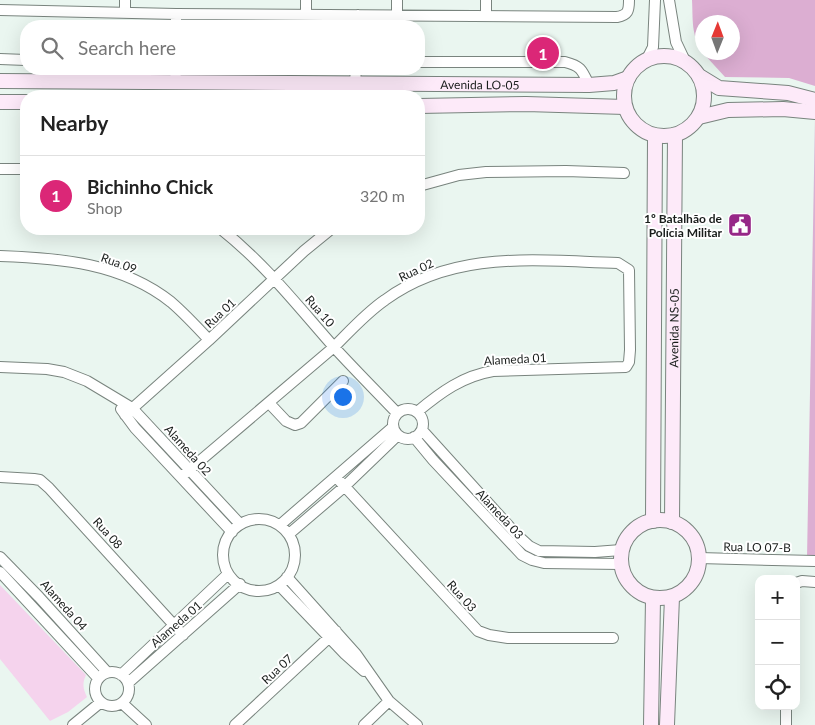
<!DOCTYPE html>
<html lang="en">
<head>
<meta charset="utf-8">
<style>
	:root { --surface:#fff; --page:#f2f2f2; --text:#222; --muted:#767676; --line:#e0e0e0; --accent:#db2777 }
	body { margin:0; font-family:Lato,sans-serif; background:var(--page); color:var(--text) }
	.controls { position:absolute; right:15px; bottom:15px; display:grid; overflow:hidden; border-radius:10px; box-shadow:0 5px 20px #0002 }
	.controls button { width:45px; height:45px; display:grid; place-items:center; padding:0; border:0; border-bottom:1px solid var(--line); background:var(--surface); color:var(--text); font:25px sans-serif }
	.compass { position:absolute; left:695px; top:15px; width:45px; height:45px; border-radius:50%; background:var(--surface); box-shadow:0 5px 20px #0002; rotate:1deg }
	.you { position:absolute; left:342px; top:396px; width:18px; height:18px; margin:-12px; border:4px solid #fff; border-radius:50%; background:#1a73e8; box-shadow:0 0 0 8px #1a73e833 }
	.badge { display:grid; place-items:center; width:32px; height:32px; border-radius:50%; background:var(--accent); color:#fff; font-size:16px; font-weight:700 }
	.pin { position:absolute; translate:-50% -50%; border:2px solid #fff; box-shadow:0 1px 5px #0006 }
	.list { margin:0; padding:0; list-style:none }
	h2 { display:flex; justify-content:space-between; align-items:center; height:65px; margin:0; padding:0 20px; font-size:21px }
	h2 small { font-size:16px; font-weight:400; color:var(--muted) }
	.list li { display:grid; grid-template-columns:32px 1fr auto; gap:15px; align-items:center; box-sizing:border-box; height:80px; padding:0 20px; border-top:1px solid var(--line) }
	.list b { display:block; font-size:19px; white-space:nowrap }
	.list p { margin:0; font-size:16px; white-space:nowrap; color:var(--muted) }
	.list em { font-size:16px; font-style:normal; color:var(--muted) }
	.icon { flex:none; width:28px; height:28px; fill:none; stroke:currentColor; stroke-width:2; stroke-linecap:round; stroke-linejoin:round }
	.map { position:relative; flex:none; width:815px; height:725px; overflow:hidden }
	.search { position:absolute; background:var(--surface); box-shadow:0 5px 20px #0002; left:20px; top:20px; width:405px; height:55px; display:flex; align-items:center; gap:12px; box-sizing:border-box; padding:0 18px; border-radius:20px; color:var(--muted); font-size:19px }
	.panel { position:absolute; background:var(--surface); box-shadow:0 5px 20px #0002; left:20px; top:90px; width:405px; height:145px; border-radius:20px }
	.map>svg:first-child { display:block }
</style>
</head>
<body>
<div class="map">
<svg width="815" height="725" viewBox="0 0 815 725">
	<rect width="100%" height="100%" fill="#eaf6f0"/>
	<!-- green -->
	<path fill="#f5d3ed" d="M 0,585 L 86,675 C 82,683 83,689 87,697 L 68,712 L 50,721 L 0,659 Z"/>
	<!-- forest -->
	<path fill="#dcaed2" d="M 692,0 L 815,0 L 815,86 L 789,78 L 725,77 L 703,53 L 732,52 L 732,22 L 702,22 L 702,51 C 691,35 693,19 692,0 Z
		M 815,118 L 815,558 L 807,558 Z"/>
	<g fill="none" stroke-linecap="round" stroke-linejoin="round">
		<defs>
			<path id="street" d="M 669,0 L 676,42 L 685,61
				M 0,10 L 176,14 L 617,17 C 628,15 629,11 629,0
				M 125,12 L 125,0
				M 397,14 L 397,0
				M 306,15 L 306,0
				M 486,16 L 486,0
				M 176,26 L 176,14
				M 357,26 L 358,15
				M 0,59 L 26,60
				M 647,59 L 653,47 L 655,0
				M 419,62 L 565,62 C 581,66 582,70 589,85
				M 175,69 L 176,81
				M 355,82 L 356,69
				M 0,169 L 26,169
				M 419,186 L 459,175 L 486,172 L 566,171 L 624,173
				M 221,229 C 265,264 296,304 333,346 C 354,369 376,391 397,413
				M 0,256 C 60,258 122,263 171,302 C 185,314 197,327 209,340
				M 0,367 L 47,369 L 64,372 L 87,381 L 132,408 L 240,524
				M 269,403 L 286,421 L 295,425 L 301,423 L 343,381
				M 121,409 L 135,428 L 232,532
				M393 424a15 15 0 1 1 30 0a15 15 0 1 1-30 0Z
				M 125,415 L 209,340 L 304,251 L 331,229
				M 422,430 L 517,535 L 529,546 L 539,551 L 595,552 L 621,550
				M 414,437 L 433,460 L 522,555 L 532,560 L 544,563 L 621,564
				M 0,477 L 34,479 L 40,480 L 49,488 L 183,635
				M 181,477 L 334,347 C 350,331 366,313 385,300 C 455,249 537,261 618,263 L 629,270 L 630,350 L 629,362 L 626,367 L 493,371 C 463,376 441,392 417,412
				M 336,477 L 478,631 L 489,635 L 508,638 L 613,638
				M223 555a36 36 0 1 1 72 0a36 36 0 1 1-72 0Z
				M 280,525 L 393,427
				M 289,534 L 344,487 L 398,435
				M 0,557 L 39,597 L 107,672
				M 699,558 L 815,561
				M 0,572 L 98,678
				M 287,577 L 356,654 L 389,701 L 417,725
				M 796,583 L 802,581 L 815,582
				M 279,585 L 345,654 L 364,671
				M95 689a17 17 0 1 1 34 0a17 17 0 1 1-34 0Z
				M 121,675 L 228,574
				M 128,683 L 240,584
				M 122,703 L 146,725
				M 73,725 L 101,702
				M 235,725 L 336,631
				M 364,725 L 389,701
				M 786,725 L 786,706"/>
			<g id="secondary">
				<circle cx="664" cy="96" r="40"/>
				<path d="M 701,77 L 719,88 L 788,93 L 815,100"/>
				<path id="s1" d="M 0,81 L 589,85 L 614,83 L 628,78"/>
				<path d="M 0,102 L 26,102"/>
				<path d="M 419,106 L 526,104 L 625,107"/>
				<path d="M 699,117 L 728,110 L 783,109 L 815,112"/>
				<circle cx="660" cy="559" r="39"/>
				<path d="M 653,521 L 655,136"/>
				<path id="s2" d="M 672,522 L 675,135"/>
				<path d="M 651,725 L 653,599"/>
				<path d="M 667,725 L 672,597"/>
			</g>
		</defs>
		<!-- street casing -->
		<use href="#street" stroke="#79847e" stroke-width="12"/>
		<!-- secondary casing -->
		<use href="#secondary" stroke="#79847e" stroke-width="16"/>
		<!-- street -->
		<use href="#street" stroke="#fff" stroke-width="10"/>
		<!-- secondary -->
		<use href="#secondary" stroke="#fdeaf9" stroke-width="14"/>
	</g>
	<!-- icons -->
	<defs>
		<symbol id="civic-square" viewBox="-11 -11 22 22"><rect x="-9" y="-9" width="18" height="18" rx="4" fill="#962787" stroke="#fff"/><path d="M-.6-6.5H3V-4.5H.6V-3L4-1V1h2V6H-6V1h2V-1L-.6-3ZM-1.2 2.5V6h2.4V2.5Z" fill="#fff"/></symbol>
	</defs>
	<g fill-rule="evenodd">
		<use href="#civic-square" x="726" y="211" width="28" height="28"/>
	</g>
	<g text-anchor="middle" dominant-baseline="central" stroke-width="4" stroke-linejoin="round" paint-order="stroke">
		<!-- street labels -->
		<g font-size="12" fill="#1a1e1c" stroke="#fff">
			<text stroke="none"><textPath href="#s1" startOffset="480">Avenida LO-05</textPath></text>
			<text transform="translate(119 263) rotate(20)">Rua 09</text>
			<text transform="translate(416 270) rotate(-25)">Rua 02</text>
			<text transform="translate(320 311) rotate(49)">Rua 10</text>
			<text transform="translate(220 313) rotate(-43)">Rua 01</text>
			<text stroke="none"><textPath href="#s2" startOffset="194">Avenida NS-05</textPath></text>
			<text transform="translate(515 359) rotate(-3)">Alameda 01</text>
			<text transform="translate(188 450) rotate(48)">Alameda 02</text>
			<text transform="translate(500 514) rotate(47)">Alameda 03</text>
			<text transform="translate(108 533) rotate(48)">Rua 08</text>
			<text transform="translate(757 547) rotate(1)">Rua LO 07-B</text>
			<text transform="translate(462 596) rotate(48)">Rua 03</text>
			<text transform="translate(64 605) rotate(48)">Alameda 04</text>
			<text transform="translate(176 624) rotate(-41)">Alameda 01</text>
			<text transform="translate(277 669) rotate(-43)">Rua 07</text>
		</g>
		<!-- poi labels -->
		<g font-size="12" font-weight="bold" fill="#1a1e1c" stroke="#fff" text-anchor="end">
			<text x="722" y="218">1º Batalhão de<tspan x="722" dy="14">Polícia Militar</tspan></text>
		</g>
	</g>
</svg>
<div class="controls">
<button>+</button>
<button>−</button>
<button><svg class="icon" aria-label="locate" viewBox="0 0 24 24"><circle cx="12" cy="12" r="6"/><path d="M12 2v4M12 18v4M2 12h4M18 12h4"/></svg></button>
</div>
<svg class="compass" viewBox="-18 -18 36 36"><path d="M0-13l5 13h-10z" fill="#e53935"/><path d="M0 13l5-13h-10z" fill="#767676"/></svg>
<div class="you"></div>
<div class="pin badge" style="left:543px;top:53px">1</div>
<div class="search"><svg class="icon" aria-label="search" viewBox="0 0 24 24"><circle cx="10" cy="10" r="6"/><path d="M15 15l6 6"/></svg>Search here</div>
<section class="panel">
<h2>Nearby<small></small></h2>
<ul class="list">
<li><span class="badge">1</span><div><b>Bichinho Chick</b><p>Shop</p></div><em>320 m</em></li>
</ul>
</section>
</div>
</body>
</html>
